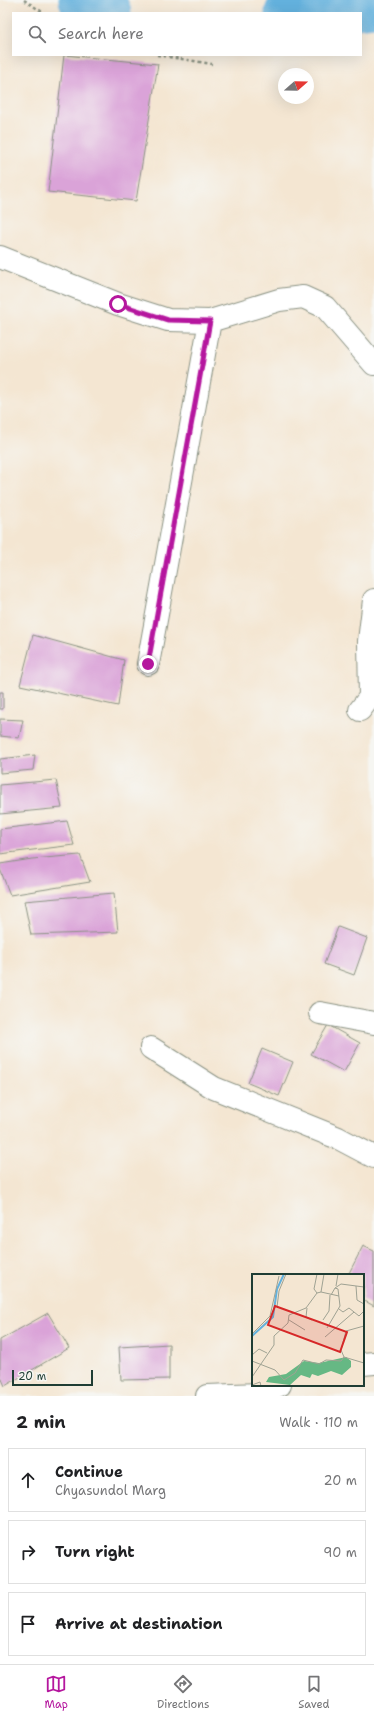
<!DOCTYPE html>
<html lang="en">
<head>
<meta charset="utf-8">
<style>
	:root { --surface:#fff; --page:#f2f2f2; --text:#202124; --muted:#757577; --line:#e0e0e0; --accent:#b5179e }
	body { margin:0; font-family:"Shantell Sans",sans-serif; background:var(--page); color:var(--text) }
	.compass { position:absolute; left:278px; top:68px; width:36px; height:36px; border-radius:50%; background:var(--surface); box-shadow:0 4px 16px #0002; rotate:70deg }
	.scale { position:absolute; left:12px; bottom:10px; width:81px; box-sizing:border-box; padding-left:4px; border:2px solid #1f3d34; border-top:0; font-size:11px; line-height:14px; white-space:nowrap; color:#1f3d34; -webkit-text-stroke:3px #f6f6f2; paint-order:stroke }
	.stop { position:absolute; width:12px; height:12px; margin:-9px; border:3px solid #b5179e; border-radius:50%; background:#fff }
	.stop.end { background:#b5179e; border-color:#fff; box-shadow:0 1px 4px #0008 }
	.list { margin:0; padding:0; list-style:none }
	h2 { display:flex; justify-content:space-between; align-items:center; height:52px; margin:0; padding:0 16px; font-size:17px }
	h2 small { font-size:13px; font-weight:400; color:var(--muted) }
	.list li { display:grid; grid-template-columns:26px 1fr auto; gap:12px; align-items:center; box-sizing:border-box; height:64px; margin:0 8px 8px; padding:0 8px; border:1px solid var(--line); border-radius:0px }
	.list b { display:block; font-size:15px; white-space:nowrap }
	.list p { margin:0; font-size:13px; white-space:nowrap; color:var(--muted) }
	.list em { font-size:13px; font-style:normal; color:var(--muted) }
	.icon { flex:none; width:22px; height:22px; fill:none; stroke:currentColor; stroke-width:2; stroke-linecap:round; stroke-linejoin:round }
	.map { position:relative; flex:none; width:374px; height:1396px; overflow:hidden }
	.search { position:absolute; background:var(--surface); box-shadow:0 4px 16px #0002; left:12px; right:12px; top:12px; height:44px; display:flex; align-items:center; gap:10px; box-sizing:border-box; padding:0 14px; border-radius:0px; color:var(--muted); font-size:15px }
	.sheet { height:268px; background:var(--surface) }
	nav { display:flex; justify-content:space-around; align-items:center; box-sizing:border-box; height:56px; border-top:1px solid var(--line); background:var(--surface); font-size:11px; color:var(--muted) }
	nav a { display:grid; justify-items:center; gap:2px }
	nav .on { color:var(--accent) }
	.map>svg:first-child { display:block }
</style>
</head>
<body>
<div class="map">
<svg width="374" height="1396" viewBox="0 0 374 1396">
	<rect width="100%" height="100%" fill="#f6f6f2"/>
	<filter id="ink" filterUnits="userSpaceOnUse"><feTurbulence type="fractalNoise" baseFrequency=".025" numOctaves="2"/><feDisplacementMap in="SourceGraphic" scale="8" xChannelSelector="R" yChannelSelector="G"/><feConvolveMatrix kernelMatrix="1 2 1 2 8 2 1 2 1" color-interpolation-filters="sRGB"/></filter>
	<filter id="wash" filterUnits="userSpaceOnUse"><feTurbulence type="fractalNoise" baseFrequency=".012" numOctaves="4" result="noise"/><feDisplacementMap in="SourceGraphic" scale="16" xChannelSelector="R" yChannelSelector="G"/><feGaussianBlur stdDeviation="0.9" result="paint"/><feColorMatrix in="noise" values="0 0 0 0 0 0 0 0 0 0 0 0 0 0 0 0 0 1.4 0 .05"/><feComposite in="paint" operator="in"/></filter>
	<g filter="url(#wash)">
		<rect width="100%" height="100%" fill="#f4e6d2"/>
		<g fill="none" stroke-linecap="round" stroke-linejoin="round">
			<!-- river -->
			<path stroke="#63b1dd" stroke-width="49" d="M 83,0 L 94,8 L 107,13
				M 289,13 L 374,3"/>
		</g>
		<g id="blocks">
			<!-- building -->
			<path fill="#daa3d8" d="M 64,55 L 158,64 L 136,201 L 48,192 Z
				M 33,635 L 124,660 L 118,706 L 20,685 Z
				M 0,692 L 3,692 L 3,709 L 0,709 Z
				M 0,719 L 23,720 L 19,738 L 0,736 Z
				M 35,755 L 33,770 L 0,773 L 0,759 Z
				M 56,780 L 62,808 L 0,814 L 0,785 Z
				M 67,821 L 74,845 L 0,854 L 0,829 Z
				M 80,855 L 90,882 L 10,895 L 0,869 L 0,864 L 32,859 Z
				M 114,893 L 118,932 L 31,935 L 24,901 Z
				M 338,927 L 367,938 L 354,975 L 324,964 Z
				M 328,1025 L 360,1043 L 344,1072 L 311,1054 Z
				M 262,1049 L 293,1062 L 279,1096 L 248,1083 Z
				M 363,1246 L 374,1251 L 374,1306 L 363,1300 L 363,1275 L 348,1275 Z
				M 48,1313 L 69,1348 L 5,1386 L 0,1375 L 0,1340 Z
				M 169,1344 L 169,1379 L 121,1380 L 119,1347 Z"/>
		</g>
	</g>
	<g filter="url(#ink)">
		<use href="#blocks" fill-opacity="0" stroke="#8a9283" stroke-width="1"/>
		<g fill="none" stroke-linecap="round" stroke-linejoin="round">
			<defs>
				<path id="minor" d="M 0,257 L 118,304 L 168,320 L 210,321 L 279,300 L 303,297 L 325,307 L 374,364
					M 148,664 L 210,321
					M 360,710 L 370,697 L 369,641 L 374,600
					M 320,1013 L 374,1023
					M 151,1048 L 214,1088 L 338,1138 L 374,1157
					M 363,1364 L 374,1363
					M 207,1396 L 259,1394 L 280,1385"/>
			</defs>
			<!-- minor casing -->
			<use href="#minor" stroke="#8a9283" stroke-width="24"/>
			<!-- path -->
			<path stroke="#8a9283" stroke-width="2.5" stroke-dasharray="3 3" stroke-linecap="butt" d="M 24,0 L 44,13
				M 157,55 L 212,64"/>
			<!-- minor -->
			<use href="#minor" stroke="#fff" stroke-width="22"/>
		</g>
	</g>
	<g fill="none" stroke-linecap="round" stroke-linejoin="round" filter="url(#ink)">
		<!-- route -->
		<path stroke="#b5179e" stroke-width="5" d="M 118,304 L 168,320 L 210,321 L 148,664"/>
	</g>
	<!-- overview -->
	<g transform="translate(252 1274)">
		<rect width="112" height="112" fill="#f4e6d2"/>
		<path d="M 94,83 L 99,87 L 99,93 L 90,101 L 79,97 L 66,102 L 60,100 L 58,104 L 49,101 L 38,111 L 14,108 L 17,103 L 34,100 L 52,87 L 67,89 Z" fill="#66b884"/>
		<path fill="none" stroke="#63b1dd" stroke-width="2" d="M 0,62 L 21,43 L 25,15 L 32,0"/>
		<path fill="none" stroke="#9fa293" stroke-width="1" d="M 65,0 L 62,15 L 65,19M 84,12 L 86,0M 104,12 L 105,26 L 112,30M 83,14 L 89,10 L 112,13M 69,18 L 72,0M 69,18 L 87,22M 25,33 L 27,17 L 34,0M 55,34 L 54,43 L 60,46M 87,35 L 91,38 L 97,34 L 107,42 L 112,37M 37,46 L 53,56M 71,46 L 77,37 L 78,21M 75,54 L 88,32 L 86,15 L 83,14 L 79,21M 0,60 L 18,42 L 27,2M 73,63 L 102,38M 0,81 L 7,75 L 15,79M 92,83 L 89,76 L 94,57 L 112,52M 92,83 L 112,89M 0,87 L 23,96 L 32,106 L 43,99 L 51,86 L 67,90 L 74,86 L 89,87 L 92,83M 0,103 L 22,71 L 22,62 L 36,49 L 37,41 L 54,34 L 65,19 L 69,18M 0,111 L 8,108 L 9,112"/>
		<path fill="#d62828" fill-opacity="0.15" stroke="#d62828" stroke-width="2" d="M 23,32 L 95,58 L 88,78 L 16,51 Z"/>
		<rect width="112" height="112" fill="none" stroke="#1f3d34" stroke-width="2"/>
	</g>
</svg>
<svg class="compass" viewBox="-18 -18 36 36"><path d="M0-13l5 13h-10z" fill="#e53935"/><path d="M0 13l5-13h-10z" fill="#757577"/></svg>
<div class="scale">20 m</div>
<div class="stop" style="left:118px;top:304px"></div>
<div class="stop end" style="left:148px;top:664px"></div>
<div class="search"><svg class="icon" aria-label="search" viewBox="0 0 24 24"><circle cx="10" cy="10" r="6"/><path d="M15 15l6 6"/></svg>Search here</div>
</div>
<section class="sheet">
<h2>2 min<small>Walk · 110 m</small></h2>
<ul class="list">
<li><svg class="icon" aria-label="ahead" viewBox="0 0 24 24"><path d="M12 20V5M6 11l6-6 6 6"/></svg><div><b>Continue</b><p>Chyasundol Marg</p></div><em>20 m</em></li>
<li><svg class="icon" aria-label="right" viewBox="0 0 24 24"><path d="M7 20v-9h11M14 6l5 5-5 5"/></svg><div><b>Turn right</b></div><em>90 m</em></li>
<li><svg class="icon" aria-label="arrive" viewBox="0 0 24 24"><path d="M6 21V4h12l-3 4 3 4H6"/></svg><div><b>Arrive at destination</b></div></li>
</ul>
</section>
<nav>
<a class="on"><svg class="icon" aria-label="map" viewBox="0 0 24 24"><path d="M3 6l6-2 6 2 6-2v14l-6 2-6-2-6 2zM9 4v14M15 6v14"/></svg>Map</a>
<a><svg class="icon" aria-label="directions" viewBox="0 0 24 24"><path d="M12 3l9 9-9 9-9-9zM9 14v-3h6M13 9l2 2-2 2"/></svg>Directions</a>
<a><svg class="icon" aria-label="saved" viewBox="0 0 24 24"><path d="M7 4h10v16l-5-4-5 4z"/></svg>Saved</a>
</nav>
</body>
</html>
